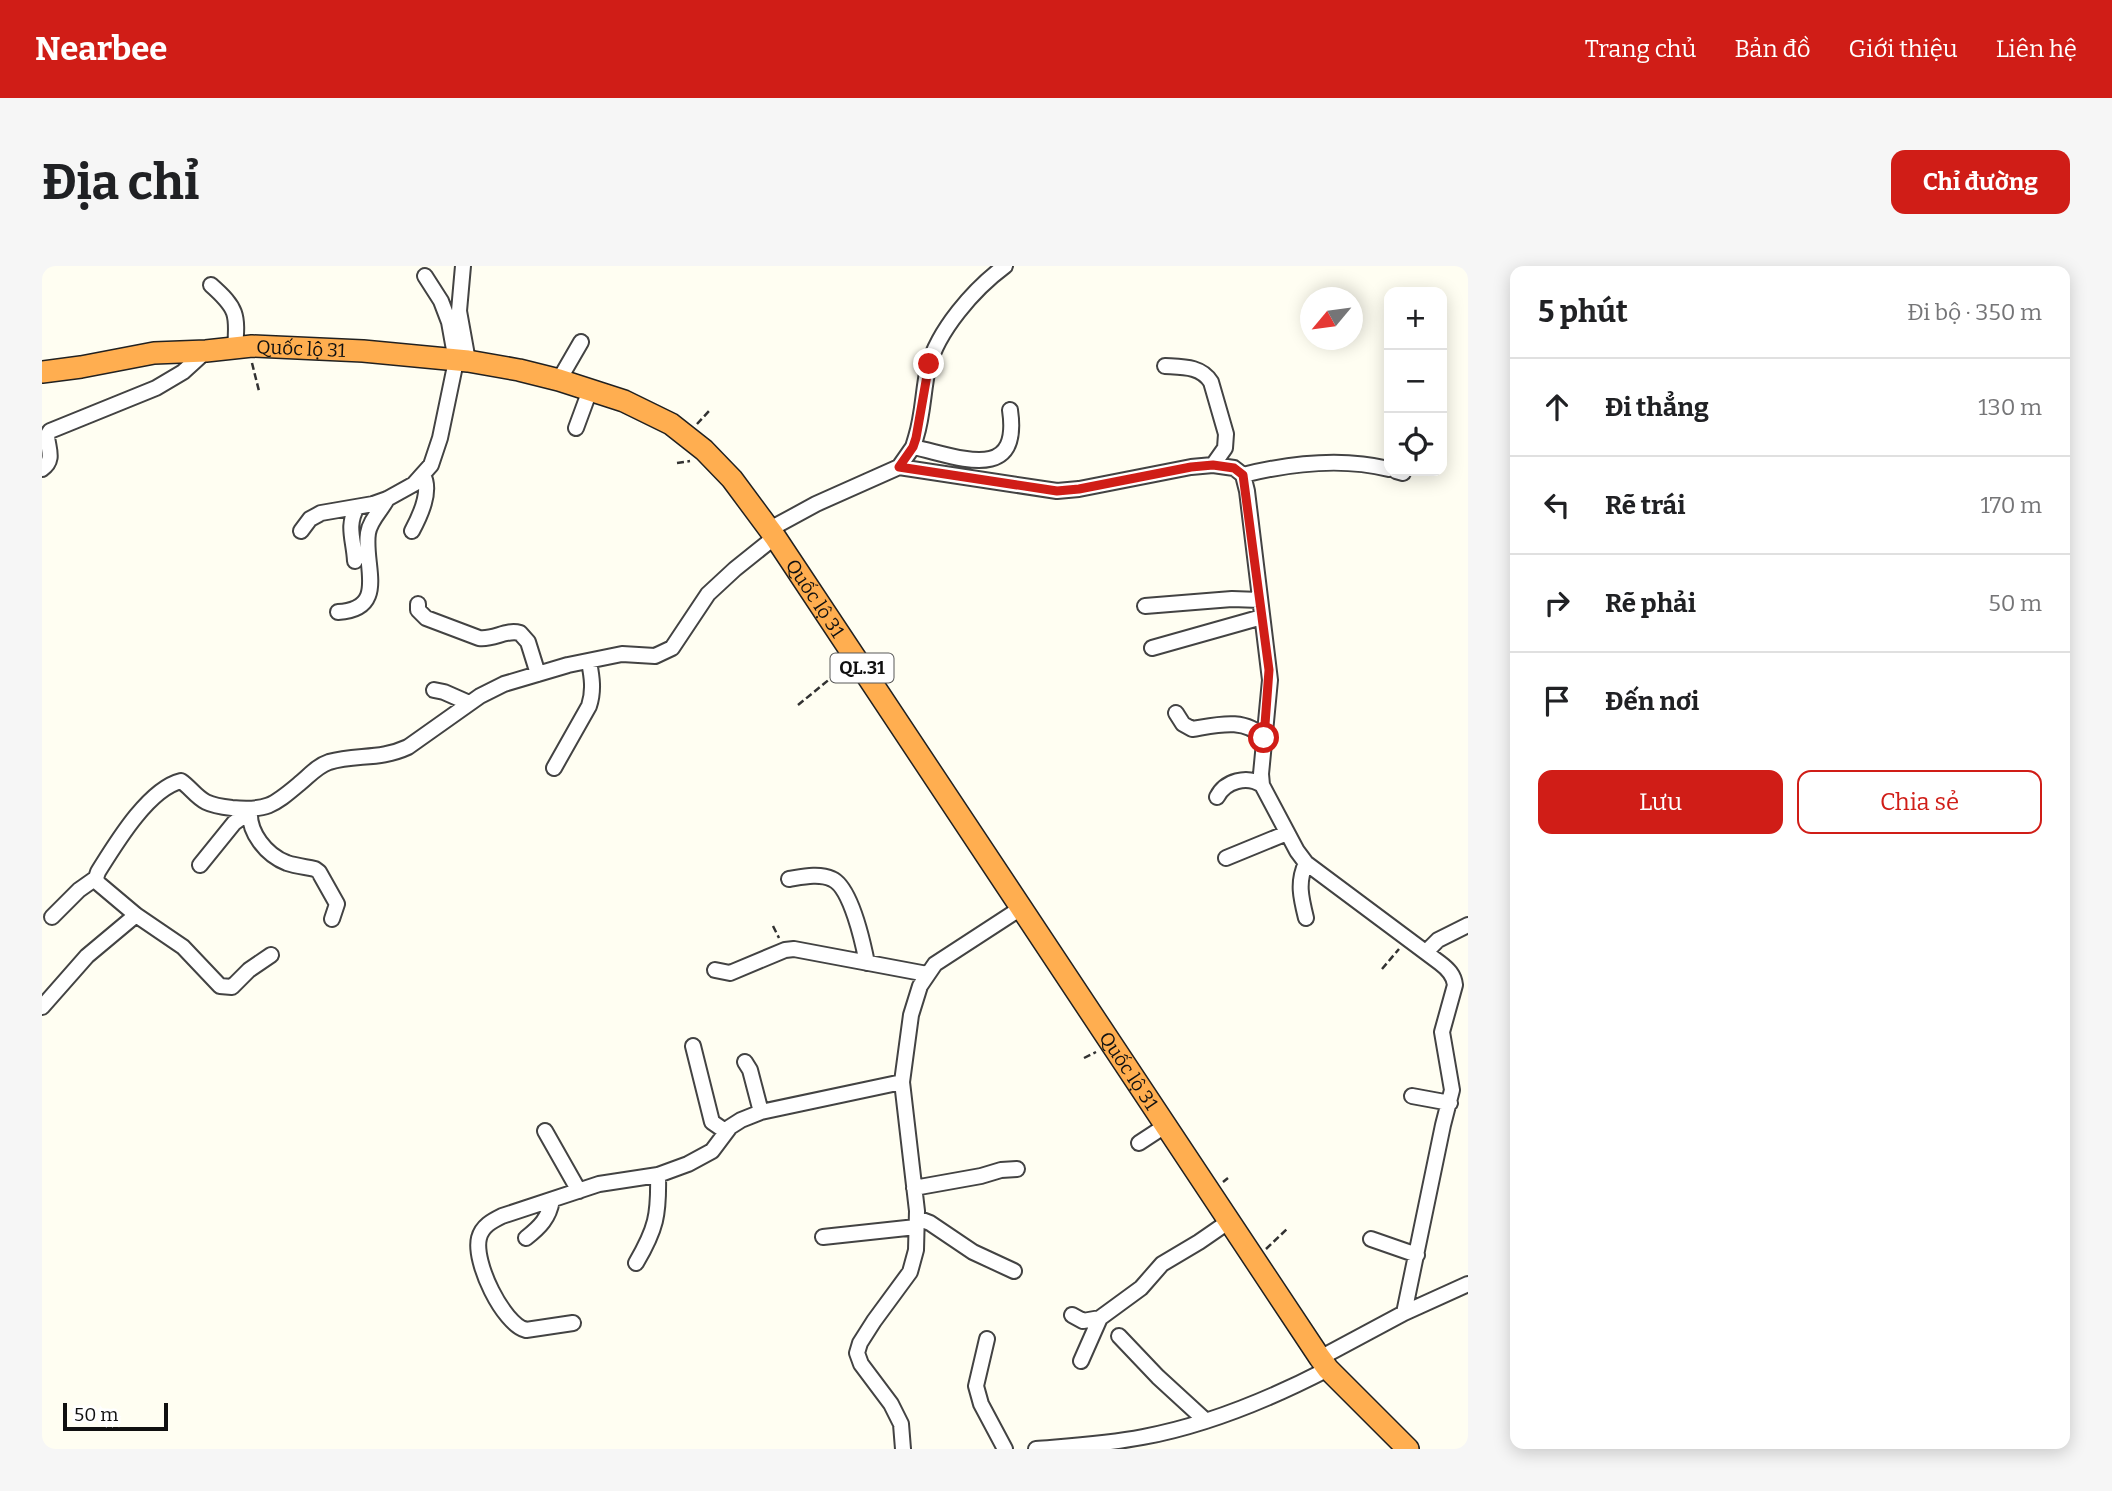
<!DOCTYPE html>
<html lang="vi">
<head>
<meta charset="utf-8">
<style>
	:root { --surface:#fff; --page:#f6f6f6; --text:#202124; --muted:#757577; --line:#e0e0e0; --accent:#d01d17 }
	body { margin:0; font-family:Bitter,serif; background:var(--page); color:var(--text) }
	.controls { position:absolute; right:21px; top:21px; display:grid; overflow:hidden; border-radius:14px; box-shadow:0 4px 18px #0003 }
	.controls button { width:63px; height:63px; display:grid; place-items:center; padding:0; border:0; border-bottom:2px solid var(--line); background:var(--surface); color:var(--text); font:35px sans-serif }
	.compass { position:absolute; left:1258px; top:21px; width:63px; height:63px; border-radius:50%; background:var(--surface); box-shadow:0 4px 18px #0003; rotate:241deg }
	.scale { position:absolute; left:21px; bottom:18px; width:105px; box-sizing:border-box; padding-left:7px; border:4px solid #101010; border-top:0; font-size:19px; line-height:24px; white-space:nowrap; color:#101010; -webkit-text-stroke:5px #fff; paint-order:stroke }
	.stop { position:absolute; width:21px; height:21px; margin:-16px; border:5px solid #d01d17; border-radius:50%; background:#fff }
	.stop.end { background:#d01d17; border-color:#fff; box-shadow:0 2px 7px #0008 }
	.list { margin:0; padding:0; list-style:none }
	h2 { display:flex; justify-content:space-between; align-items:center; height:91px; margin:0; padding:0 28px; font-size:30px }
	h2 small { font-size:23px; font-weight:400; color:var(--muted) }
	.list li { display:grid; grid-template-columns:46px 1fr auto; gap:21px; align-items:center; box-sizing:border-box; height:98px; padding:0 28px; border-top:2px solid var(--line) }
	.list b { display:block; font-size:26px; white-space:nowrap }
	.list em { font-size:23px; font-style:normal; color:var(--muted) }
	.actions { display:flex; gap:14px; padding:21px 28px }
	.actions a { flex:1; padding:16px 0; border:2px solid var(--accent); border-radius:14px; text-align:center; font-size:24px; color:var(--accent) }
	.actions .main { background:var(--accent); color:#fff }
	.icon { flex:none; width:38px; height:38px; fill:none; stroke:currentColor; stroke-width:2; stroke-linecap:round; stroke-linejoin:round }
	.map { position:relative; flex:none; width:1426px; height:1183px; overflow:hidden; border-radius:14px }
	header { display:flex; align-items:center; gap:42px; box-sizing:border-box; height:98px; padding:0 35px; background:var(--accent); color:#fff }
	header strong { font-size:33px }
	nav { display:flex; gap:38px; margin-inline-start:auto; font-size:24px }
	.intro { display:flex; align-items:center; justify-content:space-between; box-sizing:border-box; height:168px; padding:0 42px }
	h1 { margin:0; font-size:49px }
	.button { padding:18px 32px; border-radius:14px; background:var(--accent); color:#fff; font-size:24px; font-weight:700 }
	main { display:flex; gap:42px; padding:0 42px }
	aside { flex:1; background:var(--surface); border-radius:14px; box-shadow:0 4px 18px #0003 }
	.map>svg:first-child { display:block }
</style>
</head>
<body>
<header>
<strong>Nearbee</strong>
<nav><a>Trang chủ</a><a>Bản đồ</a><a>Giới thiệu</a><a>Liên hệ</a></nav>
</header>
<div class="intro"><h1>Địa chỉ</h1><a class="button">Chỉ đường</a></div>
<main>
<div class="map">
<svg width="1426" height="1183" viewBox="0 0 1426 1183">
	<rect width="100%" height="100%" fill="#fffef2"/>
	<g fill="none" stroke-linecap="round" stroke-linejoin="round">
		<defs>
			<path id="minor" d="M 421,0 L 417,45 L 426,95
				M 169,19 C 195,42 196,48 193,82
				M 1123,100 C 1141,101 1159,100 1169,116 L 1184,168 L 1183,182 L 1171,199
				M 517,114 L 539,76
				M 534,162 L 548,124
				M 871,181 C 915,190 979,219 968,144
				M 857,201 L 1015,225 L 1037,223 L 1149,201 L 1171,199 L 1192,202 L 1201,209 L 1205,225 L 1228,414 L 1219,508 L 1220,519 L 1255,585 L 1264,597 L 1398,697 C 1406,703 1412,709 1413,719 L 1400,766 L 1410,824 L 1401,859 L 1362,1047
				M 0,203 C 13,194 6,183 5,170 L 8,165 L 114,122 L 141,106 L 164,85
				M 1354,205 L 1361,207
				M 1201,209 C 1249,197 1299,191 1347,203
				M 728,263 L 774,238 L 857,201 L 871,181 L 874,171 C 881,149 881,125 886,102 C 896,64 932,23 963,0
				M 259,265 L 268,253 L 279,247 L 331,238 L 345,233 L 372,218 L 389,199 L 398,172 L 414,95 L 407,56 L 399,35 L 383,10
				M 370,265 C 378,250 390,225 381,209
				M 313,295 C 312,274 304,260 315,241
				M 376,338 L 376,344 L 384,352 L 437,372 C 452,374 464,363 478,367 L 486,376 L 496,408
				M 1103,340 L 1190,333 L 1218,334
				M 296,346 C 347,343 321,299 326,267 C 328,254 339,245 345,233
				M 1110,382 L 1220,351
				M 392,424 L 402,426 L 427,437
				M 1134,447 L 1141,458 L 1150,463 C 1175,459 1203,451 1222,472
				M 512,502 L 547,440 C 552,425 550,411 547,396
				M 1175,531 C 1183,515 1205,509 1220,519
				M 208,544 C 206,566 224,589 245,597 C 254,600 264,601 273,603 L 277,606 L 295,638 L 290,653
				M 1184,592 L 1245,567
				M 1264,597 C 1255,616 1259,632 1264,652
				M 158,599 L 192,557 L 207,546
				M 747,613 C 760,611 777,607 790,613 C 809,621 821,677 825,697
				M 10,651 L 37,624 L 54,612
				M 1384,686 L 1396,674 L 1426,659
				M 229,689 L 207,704 L 190,721 L 178,720 L 141,681 L 94,649 L 56,617 L 54,612 L 56,606 C 73,579 106,523 139,515 C 148,521 154,531 164,536 C 172,540 181,541 190,542 C 224,545 231,540 257,518 C 267,510 275,500 287,496 C 314,488 338,494 366,481 L 438,430 L 462,418 L 526,399 L 580,388 L 613,390 L 630,382 L 666,328 L 693,303 L 733,271
				M 673,704 L 688,707 L 743,684 L 752,683 L 885,708
				M 0,741 L 45,690 L 94,649
				M 651,780 L 670,856 L 683,865
				M 703,796 L 708,804 L 719,846
				M 1370,830 L 1408,837
				M 503,865 L 537,925
				M 1097,877 L 1123,860
				M 872,922 L 939,910 L 959,904 L 975,903
				M 875,952 L 888,957 L 931,986 L 972,1005
				M 781,971 L 874,961
				M 484,972 C 498,961 507,952 510,934
				M 1329,973 L 1375,989
				M 594,997 C 614,963 617,949 616,909
				M 1030,1049 L 1041,1055 L 1058,1052
				M 531,1057 L 484,1064 C 461,1058 431,996 437,972 C 440,960 450,955 460,950 L 557,918 L 616,909 L 646,898 L 670,885 L 688,861 L 699,854 L 719,846 L 860,816
				M 1077,1070 L 1116,1111 L 1164,1155
				M 945,1073 L 934,1120 L 939,1138 L 963,1183
				M 1278,1092 L 1362,1047 L 1426,1018
				M 1039,1095 L 1058,1052 L 1099,1022 L 1120,998 L 1157,976 L 1186,956
				M 861,1183 L 859,1158 L 849,1138 L 819,1098 L 815,1087 L 818,1077 L 832,1055 L 868,1006 L 874,984 L 875,945 L 860,816 L 869,749 L 878,720 L 893,698 L 979,642
				M 994,1183 C 1030,1180 1065,1178 1101,1171 C 1166,1159 1228,1133 1286,1103"/>
			<g id="highway">
				<path id="s1" d="M 0,106 L 39,101 L 112,87 L 164,85 L 210,80 L 321,85 L 426,95 L 477,104 L 517,114 L 582,135 L 629,158 L 662,184 L 690,213 L 733,271 L 1278,1092 L 1286,1103 L 1366,1183"/>
			</g>
		</defs>
		<!-- minor casing -->
		<use href="#minor" stroke="#434343" stroke-width="18"/>
		<!-- highway casing -->
		<use href="#highway" stroke="#212121" stroke-width="24"/>
		<!-- path -->
		<path stroke="#323232" stroke-width="2.5" stroke-dasharray="7 3.5" stroke-linecap="butt" d="M 210,97 L 217,125
			M 655,158 L 667,145
			M 635,197 L 648,195
			M 756,439 L 800,403
			M 731,660 L 737,672
			M 1340,703 L 1357,683
			M 1042,792 L 1054,786
			M 1181,916 L 1186,912
			M 1224,983 L 1245,963"/>
		<!-- minor -->
		<use href="#minor" stroke="#fff" stroke-width="14"/>
		<!-- highway -->
		<use href="#highway" stroke="#ffae50" stroke-width="21"/>
	</g>
	<g fill="none" stroke-linecap="round" stroke-linejoin="round">
		<!-- route -->
		<path stroke="#d01d17" stroke-width="9" d="M 887,98 L 874,172 L 871,181 L 857,201 L 1015,225 L 1037,223 L 1149,201 L 1171,199 L 1192,202 L 1201,209 L 1227,404 L 1222,472"/>
	</g>
	<g text-anchor="middle" dominant-baseline="central" stroke-width="7" stroke-linejoin="round" paint-order="stroke">
		<!-- shield labels -->
		<rect fill="#fff" stroke="#585858" stroke-width="2" x="788.5" y="387.5" width="63" height="29" rx="5"/>
		<g font-size="18" font-weight="bold" fill="#101010">
			<text x="820" y="402">QL.31</text>
		</g>
		<!-- street labels -->
		<g font-size="19" fill="#101010" stroke="#fff">
			<text stroke="none"><textPath href="#s1" startOffset="261">Quốc lộ 31</textPath></text>
			<text stroke="none"><textPath href="#s1" startOffset="870">Quốc lộ 31</textPath></text>
			<text stroke="none"><textPath href="#s1" startOffset="1437">Quốc lộ 31</textPath></text>
		</g>
	</g>
</svg>
<div class="controls">
<button>+</button>
<button>−</button>
<button><svg class="icon" aria-label="locate" viewBox="0 0 24 24"><circle cx="12" cy="12" r="6"/><path d="M12 2v4M12 18v4M2 12h4M18 12h4"/></svg></button>
</div>
<svg class="compass" viewBox="-18 -18 36 36"><path d="M0-13l5 13h-10z" fill="#e53935"/><path d="M0 13l5-13h-10z" fill="#757577"/></svg>
<div class="scale">50 m</div>
<div class="stop" style="left:1222px;top:472px"></div>
<div class="stop end" style="left:887px;top:98px"></div>
</div>
<aside>
<h2>5 phút<small>Đi bộ · 350 m</small></h2>
<ul class="list">
<li><svg class="icon" aria-label="ahead" viewBox="0 0 24 24"><path d="M12 20V5M6 11l6-6 6 6"/></svg><div><b>Đi thẳng</b></div><em>130 m</em></li>
<li><svg class="icon" aria-label="left" viewBox="0 0 24 24"><path d="M17 20v-9H6M10 6l-5 5 5 5"/></svg><div><b>Rẽ trái</b></div><em>170 m</em></li>
<li><svg class="icon" aria-label="right" viewBox="0 0 24 24"><path d="M7 20v-9h11M14 6l5 5-5 5"/></svg><div><b>Rẽ phải</b></div><em>50 m</em></li>
<li><svg class="icon" aria-label="arrive" viewBox="0 0 24 24"><path d="M6 21V4h12l-3 4 3 4H6"/></svg><div><b>Đến nơi</b></div></li>
</ul>
<div class="actions"><a class="main">Lưu</a><a>Chia sẻ</a></div>
</aside>
</main>
</body>
</html>
